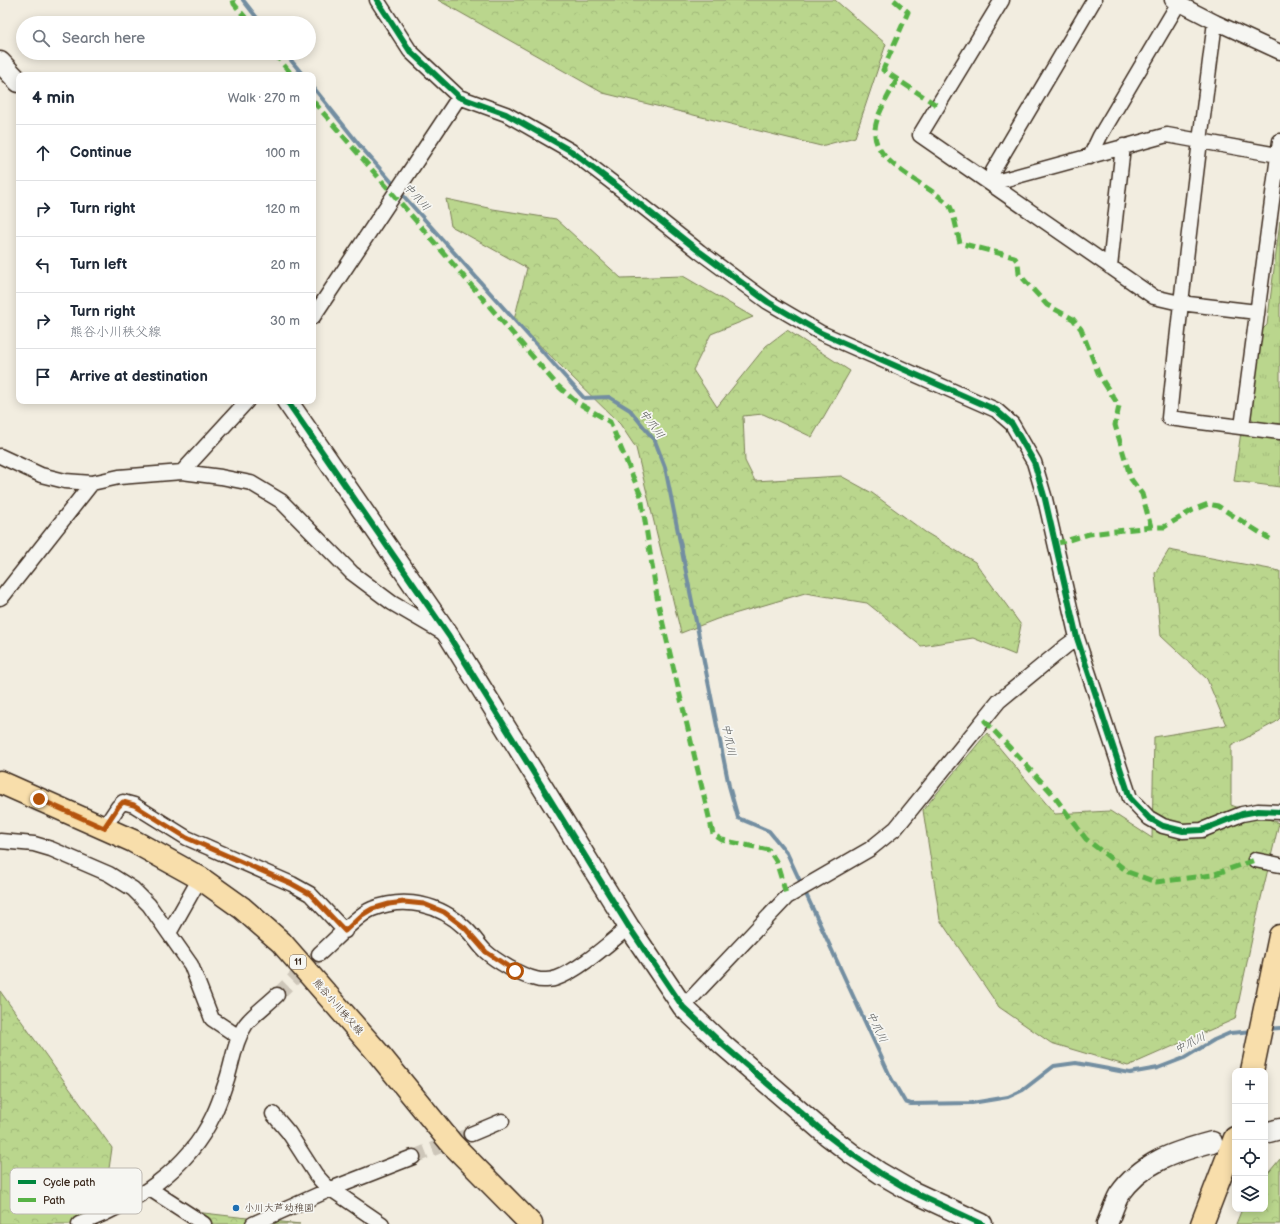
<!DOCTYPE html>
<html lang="en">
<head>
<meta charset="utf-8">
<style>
	:root { --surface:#fff; --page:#f2f2f3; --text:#1f2937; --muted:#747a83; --line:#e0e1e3 }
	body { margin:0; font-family:"Balsamiq Sans","Klee One",sans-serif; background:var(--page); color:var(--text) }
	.controls { position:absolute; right:12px; bottom:12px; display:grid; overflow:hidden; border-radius:8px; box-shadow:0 2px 10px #0003 }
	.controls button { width:36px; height:36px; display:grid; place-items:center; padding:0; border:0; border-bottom:1px solid var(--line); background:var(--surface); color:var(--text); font:20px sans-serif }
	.stop { position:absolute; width:12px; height:12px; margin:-9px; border:3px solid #b45309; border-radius:50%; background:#fff }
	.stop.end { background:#b45309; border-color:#fff; box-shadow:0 1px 4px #0008 }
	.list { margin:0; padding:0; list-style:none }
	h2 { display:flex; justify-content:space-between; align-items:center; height:52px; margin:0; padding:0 16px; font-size:17px }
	h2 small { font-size:13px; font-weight:400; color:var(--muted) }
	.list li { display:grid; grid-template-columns:26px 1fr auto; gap:12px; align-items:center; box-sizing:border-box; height:56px; padding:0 16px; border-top:1px solid var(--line) }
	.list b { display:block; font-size:15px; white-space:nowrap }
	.list p { margin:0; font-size:13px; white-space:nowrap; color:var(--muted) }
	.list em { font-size:13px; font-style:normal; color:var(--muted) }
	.icon { flex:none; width:22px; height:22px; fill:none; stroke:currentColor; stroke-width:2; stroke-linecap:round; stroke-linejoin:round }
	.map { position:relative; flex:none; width:1280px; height:1224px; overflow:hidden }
	.search { position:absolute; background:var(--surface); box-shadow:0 2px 10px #0003; left:16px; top:16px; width:300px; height:44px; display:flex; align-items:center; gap:10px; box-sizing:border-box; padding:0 14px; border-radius:22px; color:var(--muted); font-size:15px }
	.panel { position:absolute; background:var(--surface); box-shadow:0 2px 10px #0003; left:16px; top:72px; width:300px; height:332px; border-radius:8px }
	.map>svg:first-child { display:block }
</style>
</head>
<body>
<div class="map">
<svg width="1280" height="1224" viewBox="0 0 1280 1224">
	<defs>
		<pattern id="forest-crowns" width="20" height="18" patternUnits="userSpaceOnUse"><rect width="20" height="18" fill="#bad68d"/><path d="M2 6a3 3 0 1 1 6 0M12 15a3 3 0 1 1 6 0" fill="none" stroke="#a1b879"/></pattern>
		<pattern id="park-tufts" width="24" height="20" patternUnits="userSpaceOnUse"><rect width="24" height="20" fill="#bad68d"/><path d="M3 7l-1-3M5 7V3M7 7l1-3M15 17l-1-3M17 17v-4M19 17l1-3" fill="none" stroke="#a1b879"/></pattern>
	</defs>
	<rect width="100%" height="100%" fill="#f2ede0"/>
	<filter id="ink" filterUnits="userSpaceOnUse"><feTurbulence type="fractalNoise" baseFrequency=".025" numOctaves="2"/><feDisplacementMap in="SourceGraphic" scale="8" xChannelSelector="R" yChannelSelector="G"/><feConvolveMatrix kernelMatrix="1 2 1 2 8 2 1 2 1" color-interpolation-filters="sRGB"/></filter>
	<g filter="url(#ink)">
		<!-- forest -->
		<path fill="url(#forest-crowns)" stroke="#7a8056" d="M 438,0 L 835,0 L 886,44 L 855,137 L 821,146 L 603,93 Z
			M 446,199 L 493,209 L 556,219 L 621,278 L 683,276 L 753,317 L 711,334 L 693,370 L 717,407 L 766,346 L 787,330 L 850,371 L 812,437 L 763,414 L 743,416 L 745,461 L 755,481 L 841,476 L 872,493 L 925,532 L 975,562 L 1021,625 L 1015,655 L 973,638 L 921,646 L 867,603 L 805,593 L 717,619 L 681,633 L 636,448 L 620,424 L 514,320 L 527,268 L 451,226 Z
			M 1169,550 L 1280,571 L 1280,718 L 1276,722 L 1231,746 L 1231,805 L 1279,823 L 1257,915 L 1235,1019 L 1128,1066 L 1051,1043 L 999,1007 L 940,920 L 923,810 L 987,733 L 1055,814 L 1110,811 L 1152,838 L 1154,737 L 1226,725 L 1207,679 L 1161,636 L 1155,573 Z
			M 0,991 L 112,1148 L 101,1224 L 0,1224 Z
			M 1280,1159 L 1280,1224 L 1236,1224 L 1242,1209 L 1265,1209 L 1265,1177 Z
			M 186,1211 L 300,1224 L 190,1224 Z"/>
		<!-- park -->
		<path fill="url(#park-tufts)" stroke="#7a8056" d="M 1280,221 L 1280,427 L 1257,425 L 1250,416 L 1260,332 L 1267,325 Z
			M 1241,432 L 1280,437 L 1280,487 L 1234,481 Z"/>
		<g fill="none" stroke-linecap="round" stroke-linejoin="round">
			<!-- stream -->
			<path stroke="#738ea1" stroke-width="4" d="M 243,0 L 261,23
				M 285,53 L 303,75
				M 313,87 L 361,147 L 396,187
				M 400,192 L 584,398 L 609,397 L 630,410 L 655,441 L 665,467 L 729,786 L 738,818 L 769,831 L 787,853 L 891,1078 L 905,1102 L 911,1104 L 972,1103 L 1008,1097 L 1023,1090 L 1054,1066 L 1076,1063 L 1130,1073 L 1158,1068 L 1184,1058 L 1214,1040 L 1230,1033 L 1254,1031
				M 1266,1029 L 1280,1028"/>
			<!-- street-tunnel -->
			<path stroke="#cdc6b9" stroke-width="14" stroke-dasharray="14 7" stroke-linecap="butt" d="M 277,995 L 319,954
				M 413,1157 L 471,1134"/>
			<defs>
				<path id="street" d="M 377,0 L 410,51 L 459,97 L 506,114 L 571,151 L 618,187 L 700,252 L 768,302 L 821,333 L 996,410 L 1012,424 L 1034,462 L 1045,499 L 1077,638 L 1130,798 L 1149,818 L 1163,826 L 1183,831 L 1202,830 L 1242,814 L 1258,811 L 1280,812
					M 1002,0 L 920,135 L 1154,297 L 1180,303 L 1257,312
					M 1172,0 L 1215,22 L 1280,52
					M 1215,22 C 1198,154 1182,285 1169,418 L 1280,432
					M 1090,157 L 1100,136 L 1178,4
					M 992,183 L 1167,135 L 1278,155
					M 992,183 L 993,171 L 1094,0
					M 1110,267 L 1123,146
					M 313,317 L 459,97
					M 1242,427 L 1280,141
					M 0,456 L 41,475 L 65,481 L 92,483 L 119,477 L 182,472 L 221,477 L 251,483 L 281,501 L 352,573 L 392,603 L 445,634
					M 182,472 L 247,401
					M 0,598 L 3,596 L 92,483
					M 104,828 L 118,807 L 123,802 L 134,805 L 187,838 L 292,884 L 310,894 L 345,931
					M 0,841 L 34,844 L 51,849 L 109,874 L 133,889 L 149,905 L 191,965 L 212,1019 L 239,1037
					M 1255,860 L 1280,865
					M 169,933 L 200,878
					M 319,954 C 332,943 357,915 372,909 C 405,896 440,904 465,928 C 473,935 478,944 485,951 C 496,961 521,976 536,979 C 541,981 552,980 557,978 C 580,970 609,943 629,927
					M 683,1007 L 787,897 L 870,849 L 896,828 L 999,701 L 1066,646 L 1077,638
					M 273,1114 L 289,1133 L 316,1175 L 325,1185 L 382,1224
					M 471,1134 L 502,1121
					M 150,1189 L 204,1224
					M 79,1224 C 134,1204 188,1170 213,1116 C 219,1104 223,1091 227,1079 C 233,1060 235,1040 246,1024 C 254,1014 268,1004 277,995
					M 253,1224 L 331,1189 L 413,1157"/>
				<path id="secondary" d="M 0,62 L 19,82
					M 287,401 L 449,636 L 629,927 L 683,1007 L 723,1045 L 827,1135 L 852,1154 L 880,1173 L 911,1191 L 982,1224
					M 1265,1133 L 1280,1129
					M 1107,1224 C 1111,1215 1114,1204 1119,1195 C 1142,1162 1174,1152 1212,1142"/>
				<path id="primary" d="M 0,782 L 133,841 L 200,878 L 242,908 L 281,942 L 378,1053 L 452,1144 L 531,1224"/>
				<path id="highway" d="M 1252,1071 L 1280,936
					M 1202,1224 L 1235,1138"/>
			</defs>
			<!-- street casing -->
			<use href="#street" stroke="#3b2a1e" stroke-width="17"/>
			<!-- secondary casing -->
			<use href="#secondary" stroke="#3b2a1e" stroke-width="23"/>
			<!-- primary casing -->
			<use href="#primary" stroke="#3b2a1e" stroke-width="25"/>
			<!-- highway casing -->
			<use href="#highway" stroke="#3b2a1e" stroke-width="25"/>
			<!-- street -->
			<use href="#street" stroke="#f6f6f2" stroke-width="14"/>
			<!-- secondary -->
			<use href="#secondary" stroke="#f6f6f2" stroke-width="20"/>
			<!-- primary -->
			<use href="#primary" stroke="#f8deab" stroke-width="22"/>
			<!-- highway -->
			<use href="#highway" stroke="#f8deab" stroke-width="22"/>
			<!-- quiet -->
			<path stroke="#57b245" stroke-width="5" stroke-dasharray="10 5" stroke-linecap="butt" d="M 233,0 L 234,4 L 250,23
				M 894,0 L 908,12 L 883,70 L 938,106
				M 274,53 L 292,75
				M 897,79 C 890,94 876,114 875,130 C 871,163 929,184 949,205 C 953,209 958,236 960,243 L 1014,257 L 1018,262 L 1019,274 L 1047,305 L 1073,319 L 1081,329 L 1099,375 L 1119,406 L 1115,425 L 1131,479 L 1142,494 L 1151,527
				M 313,101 L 557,385 L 575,401 L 610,422 L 641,496 L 658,603 L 713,834 L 722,840 L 769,850 L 776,861 L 787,897
				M 1055,544 L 1089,534 L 1151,527 L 1164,527 L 1193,510 L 1208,504 L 1218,506 L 1270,539
				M 984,720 L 1051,792 L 1086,839 L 1128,872 L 1156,882 L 1212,875 L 1255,860"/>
			<defs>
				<path id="cycleway" d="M 377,0 L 410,51 L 459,97 L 506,114 L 571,151 L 618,187 L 700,252 L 768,302 L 821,333 L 996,410 L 1012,424 L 1034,462 L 1045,499 L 1077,638 L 1130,798 L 1149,818 L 1163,826 L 1183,831 L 1202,830 L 1242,814 L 1258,811 L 1280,812
					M 287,401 L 449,636 L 629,927 L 683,1007 L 723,1045 L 827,1135 L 852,1154 L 880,1173 L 911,1191 L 982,1224"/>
			</defs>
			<!-- cycleway casing -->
			<use href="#cycleway" stroke="#f6f6f2" stroke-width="8"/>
			<!-- cycleway -->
			<use href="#cycleway" stroke="#00873e" stroke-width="6"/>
		</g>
	</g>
	<g fill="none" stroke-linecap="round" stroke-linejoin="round" filter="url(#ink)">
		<!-- route -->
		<path stroke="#b45309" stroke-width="5" d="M 39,799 L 104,828 L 118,807 L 123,802 L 134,805 L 187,838 L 292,884 L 310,894 L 345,931 L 362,915 L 372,909 L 389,904 L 404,902 L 424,904 L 444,912 L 465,928 L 486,952 L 515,971"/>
	</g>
	<!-- markers -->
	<circle fill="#1f6fb2" stroke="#f6f6f2" stroke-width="1.5" cx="236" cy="1208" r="4"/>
	<g text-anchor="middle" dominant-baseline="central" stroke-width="3.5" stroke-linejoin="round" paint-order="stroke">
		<!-- shield labels -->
		<rect fill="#f6f6f2" stroke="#73675e" stroke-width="1" x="290" y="955" width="16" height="14" rx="3"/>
		<g font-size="9" font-weight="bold" fill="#3b2a1e">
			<text x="298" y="962">11</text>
		</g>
		<!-- street labels -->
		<g font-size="10" fill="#3b2a1e" stroke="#f6f6f2">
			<text transform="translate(338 1007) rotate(49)">熊谷小川秩父線</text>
		</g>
		<!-- poi labels -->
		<g font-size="10" fill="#3b2a1e" stroke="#f6f6f2" text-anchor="start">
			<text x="244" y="1208">小川大芦幼稚園</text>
		</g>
		<!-- water labels -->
		<g font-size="11" font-style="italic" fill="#525454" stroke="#f6f6f2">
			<text transform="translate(417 197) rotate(48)">中爪川</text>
			<text transform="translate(652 424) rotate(54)">中爪川</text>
			<text transform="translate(729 740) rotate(79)">中爪川</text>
			<text transform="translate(877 1027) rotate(65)">中爪川</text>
			<text transform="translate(1190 1043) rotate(-26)">中爪川</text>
		</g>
	</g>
	<!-- legend -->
	<rect x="10" y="1168" width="132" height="46" rx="6" fill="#f6f6f2" stroke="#beb9b2" stroke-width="1"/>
	<rect x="18" y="1180" width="18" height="4" fill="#00873e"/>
	<rect x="18" y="1198" width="18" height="4" fill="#57b245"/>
	<g font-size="11" fill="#3b2a1e">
		<text x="43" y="1186">Cycle path</text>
		<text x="43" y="1204">Path</text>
	</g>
</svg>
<div class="controls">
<button>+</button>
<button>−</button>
<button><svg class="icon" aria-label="locate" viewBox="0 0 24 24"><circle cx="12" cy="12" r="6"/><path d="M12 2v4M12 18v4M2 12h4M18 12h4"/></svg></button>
<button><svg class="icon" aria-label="layers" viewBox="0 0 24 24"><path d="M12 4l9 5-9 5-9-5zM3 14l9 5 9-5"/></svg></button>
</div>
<div class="stop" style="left:515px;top:971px"></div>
<div class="stop end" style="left:39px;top:799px"></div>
<div class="search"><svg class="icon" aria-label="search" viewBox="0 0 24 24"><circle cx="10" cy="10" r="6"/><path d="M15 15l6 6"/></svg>Search here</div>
<section class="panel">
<h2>4 min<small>Walk · 270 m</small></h2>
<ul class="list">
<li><svg class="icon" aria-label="ahead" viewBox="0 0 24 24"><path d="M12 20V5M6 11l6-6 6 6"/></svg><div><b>Continue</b></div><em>100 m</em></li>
<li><svg class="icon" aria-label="right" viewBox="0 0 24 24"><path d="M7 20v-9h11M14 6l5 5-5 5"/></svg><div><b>Turn right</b></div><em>120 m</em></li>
<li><svg class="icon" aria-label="left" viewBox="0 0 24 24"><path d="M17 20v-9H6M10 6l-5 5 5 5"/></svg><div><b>Turn left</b></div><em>20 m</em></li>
<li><svg class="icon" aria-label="right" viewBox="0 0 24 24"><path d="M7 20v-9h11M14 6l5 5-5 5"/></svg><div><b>Turn right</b><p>熊谷小川秩父線</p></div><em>30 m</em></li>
<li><svg class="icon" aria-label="arrive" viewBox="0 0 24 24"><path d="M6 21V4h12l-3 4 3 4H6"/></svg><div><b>Arrive at destination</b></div></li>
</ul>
</section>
</div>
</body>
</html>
